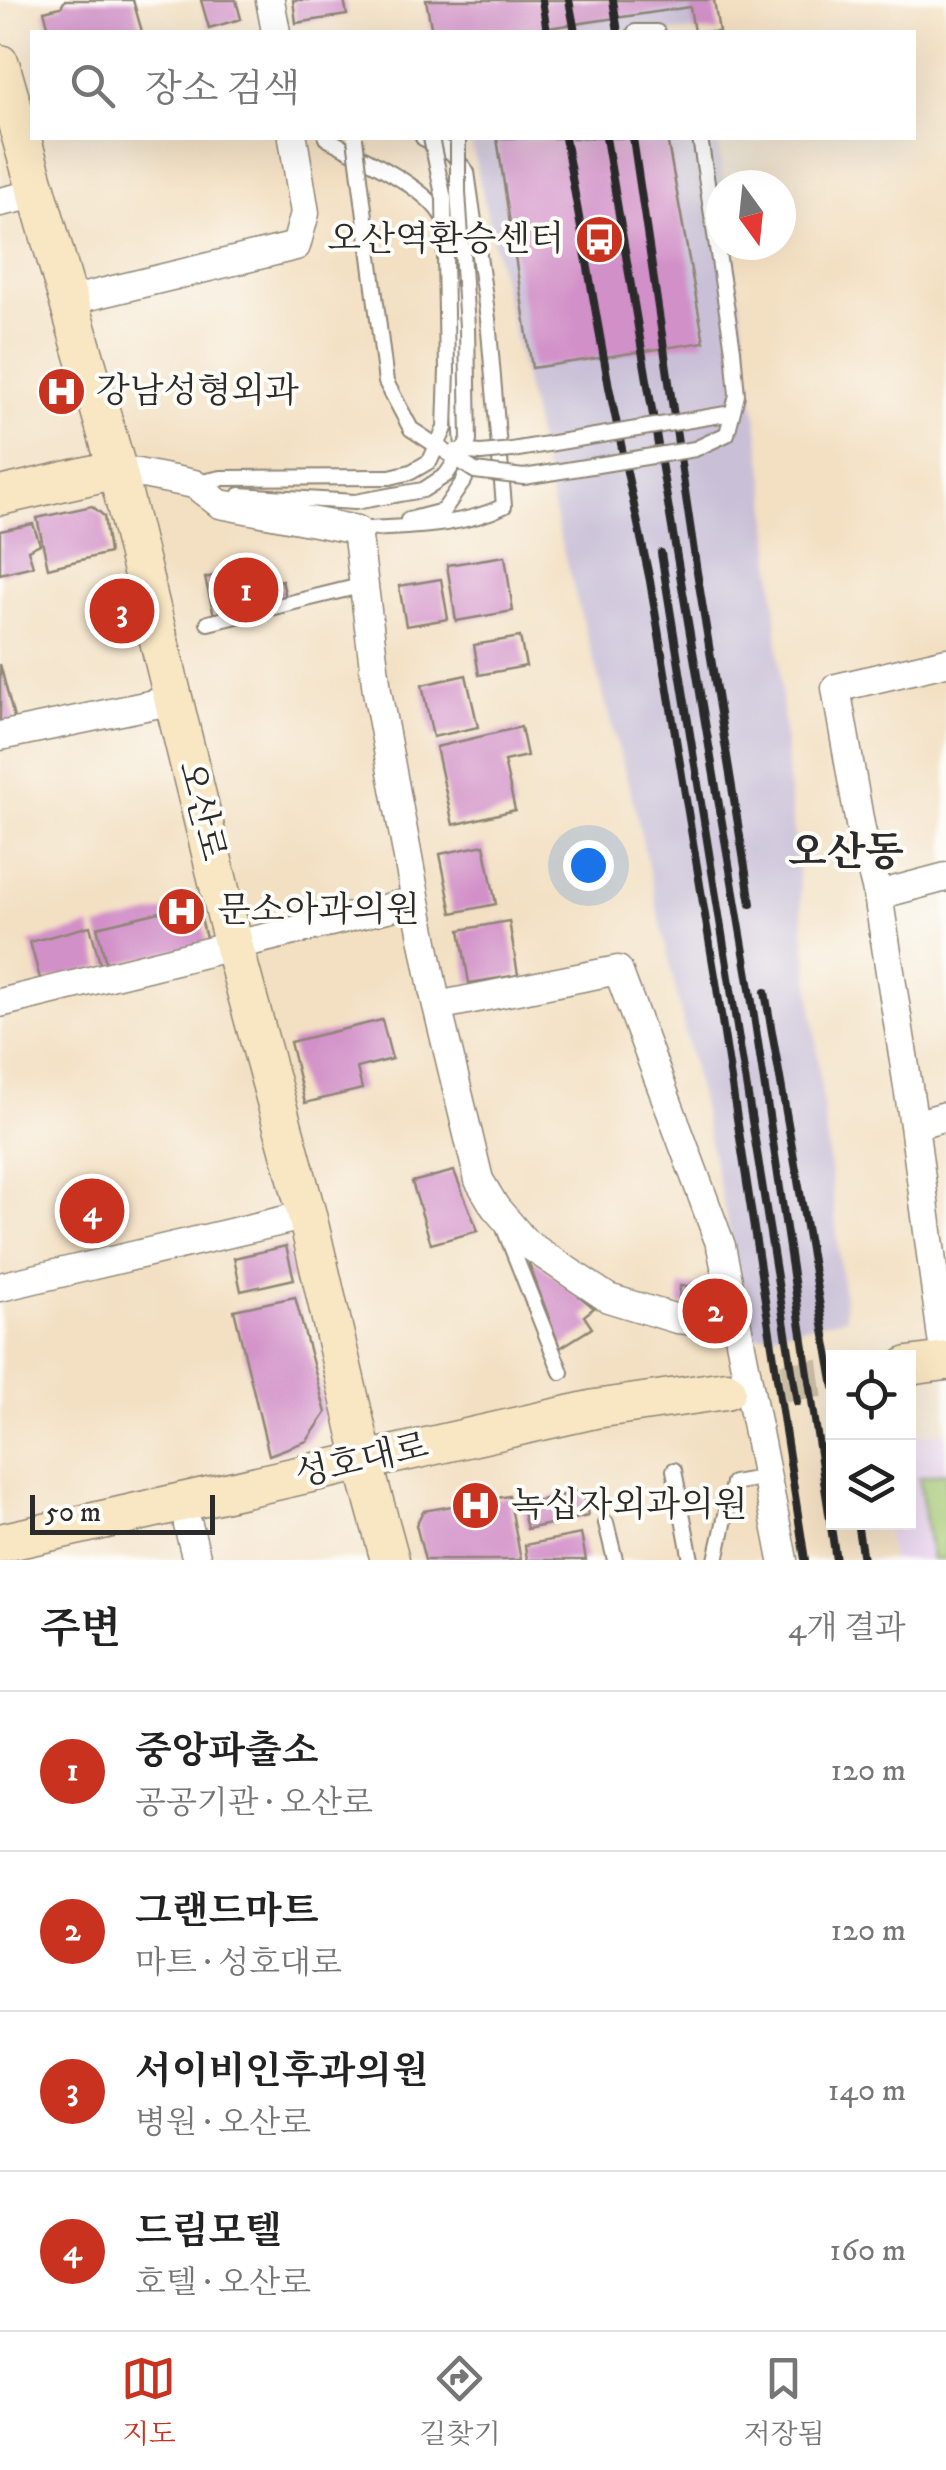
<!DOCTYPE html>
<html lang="ko">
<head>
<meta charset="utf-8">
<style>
	:root { --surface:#fff; --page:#f2f2f2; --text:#222; --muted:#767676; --line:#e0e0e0; --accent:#c8321e }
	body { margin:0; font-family:"IM FELL DW Pica","Noto Serif KR",serif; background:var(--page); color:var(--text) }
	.controls { position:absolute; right:30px; bottom:30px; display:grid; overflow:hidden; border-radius:0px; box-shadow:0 10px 40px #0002 }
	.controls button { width:90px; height:90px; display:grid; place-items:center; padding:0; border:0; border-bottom:2px solid var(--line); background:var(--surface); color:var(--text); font:50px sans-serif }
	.compass { position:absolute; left:706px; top:170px; width:90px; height:90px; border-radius:50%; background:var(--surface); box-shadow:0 10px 40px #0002; rotate:165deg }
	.scale { position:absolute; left:30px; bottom:25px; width:185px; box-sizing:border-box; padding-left:10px; border:5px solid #2b2b2b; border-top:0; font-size:28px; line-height:35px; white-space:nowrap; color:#2b2b2b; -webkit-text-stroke:8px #fdfcf7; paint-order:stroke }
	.you { position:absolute; left:588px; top:865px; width:35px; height:35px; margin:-25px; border:8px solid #fff; border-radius:50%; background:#1a73e8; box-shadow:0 0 0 15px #1a73e833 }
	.badge { display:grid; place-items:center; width:65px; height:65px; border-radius:50%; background:var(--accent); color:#fff; font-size:32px; font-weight:700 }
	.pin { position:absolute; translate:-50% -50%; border:5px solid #fff; box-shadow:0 2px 10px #0006 }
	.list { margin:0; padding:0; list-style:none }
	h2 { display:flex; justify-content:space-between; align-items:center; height:130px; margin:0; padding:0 40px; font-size:42px }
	h2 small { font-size:32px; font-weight:400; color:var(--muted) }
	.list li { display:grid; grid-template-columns:65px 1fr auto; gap:30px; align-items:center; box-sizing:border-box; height:160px; padding:0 40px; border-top:2px solid var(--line) }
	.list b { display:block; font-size:38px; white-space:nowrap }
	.list p { margin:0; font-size:32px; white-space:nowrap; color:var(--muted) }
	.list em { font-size:32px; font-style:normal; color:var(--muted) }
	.icon { flex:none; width:55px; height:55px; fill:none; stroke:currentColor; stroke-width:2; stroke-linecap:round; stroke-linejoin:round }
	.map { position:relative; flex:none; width:946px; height:1560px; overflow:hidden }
	.search { position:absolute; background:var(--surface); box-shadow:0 10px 40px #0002; left:30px; right:30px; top:30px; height:110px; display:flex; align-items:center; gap:25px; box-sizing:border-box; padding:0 35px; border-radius:0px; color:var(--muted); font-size:38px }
	.sheet { height:770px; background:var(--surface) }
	nav { display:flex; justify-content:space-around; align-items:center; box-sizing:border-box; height:140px; border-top:2px solid var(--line); background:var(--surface); font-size:28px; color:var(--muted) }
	nav a { display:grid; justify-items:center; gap:5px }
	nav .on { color:var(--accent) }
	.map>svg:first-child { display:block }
</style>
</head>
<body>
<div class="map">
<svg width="946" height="1560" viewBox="0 0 946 1560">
	<rect width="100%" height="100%" fill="#fdfcf7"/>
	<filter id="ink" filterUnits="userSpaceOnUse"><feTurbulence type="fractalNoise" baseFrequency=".01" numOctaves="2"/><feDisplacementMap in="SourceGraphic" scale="20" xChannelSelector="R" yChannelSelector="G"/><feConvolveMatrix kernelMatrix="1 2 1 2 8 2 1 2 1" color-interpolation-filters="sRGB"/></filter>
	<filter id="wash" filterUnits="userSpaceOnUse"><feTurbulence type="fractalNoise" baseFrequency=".0048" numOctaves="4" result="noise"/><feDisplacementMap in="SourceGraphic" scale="40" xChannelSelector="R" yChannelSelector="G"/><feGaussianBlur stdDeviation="2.25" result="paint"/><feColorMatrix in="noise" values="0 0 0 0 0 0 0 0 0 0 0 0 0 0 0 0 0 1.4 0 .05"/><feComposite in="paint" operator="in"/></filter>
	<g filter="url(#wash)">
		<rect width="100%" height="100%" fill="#f3e0c3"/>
		<!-- built -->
		<path fill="#e8d2ee" d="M 946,1431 L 946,1560 L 891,1560 L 885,1523 L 908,1522 L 909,1436 Z"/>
		<!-- industrial -->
		<path fill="#c9bfd7" d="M 440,0 L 699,0 L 703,32 L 447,32 Z
			M 470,138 L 718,138 L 724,185 L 721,185 L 721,245 L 732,245 L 767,493 L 788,781 L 846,1318 L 753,1337 L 635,808 L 562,547 Z"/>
		<!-- green -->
		<path fill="#a9ce78" stroke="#6a7c52" stroke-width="2.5" d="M 946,1472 L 946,1560 L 932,1560 L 919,1478 Z"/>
		<g id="blocks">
			<!-- building -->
			<path fill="#d290c8" d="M 65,0 L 133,0 L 142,32 L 50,32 L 44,11 L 61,7 Z
				M 201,0 L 236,0 L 241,19 L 209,28 Z
				M 293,0 L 344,0 L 347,15 L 296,23 Z
				M 426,0 L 714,0 L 719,32 L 694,32 L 690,7 L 521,32 L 432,32 Z
				M 497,138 L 667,138 L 704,342 L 532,368 Z
				M 92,506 L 104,516 L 109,553 L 48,568 L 37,518 Z
				M 33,524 L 40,544 L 28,550 L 33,566 L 0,574 L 0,531 Z
				M 505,556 L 513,611 L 456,621 L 447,565 Z
				M 266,563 L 271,582 L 282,580 L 286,598 L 214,615 L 205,578 Z
				M 441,579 L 448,619 L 406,626 L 399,586 Z
				M 520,637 L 526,666 L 479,675 L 474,645 Z
				M 0,664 L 15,722 L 0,725 Z
				M 466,675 L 478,727 L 433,737 L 422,685 Z
				M 521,727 L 527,756 L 504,761 L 515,810 L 453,825 L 436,747 Z
				M 484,845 L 496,904 L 452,913 L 440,854 Z
				M 197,903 L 207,942 L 107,967 L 97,927 Z
				M 509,921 L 518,975 L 469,983 L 460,930 Z
				M 90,926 L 101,967 L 41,982 L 30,942 Z
				M 382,1020 L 392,1059 L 357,1068 L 362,1089 L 305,1103 L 290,1042 Z
				M 454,1171 L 478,1231 L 431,1244 L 412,1182 Z
				M 286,1246 L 294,1279 L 241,1291 L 234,1258 Z
				M 535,1260 L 594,1308 L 584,1316 L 592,1328 L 560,1348 L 529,1264 Z
				M 680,1286 L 705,1286 L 705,1305 L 679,1305 Z
				M 295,1297 L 326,1413 L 307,1441 L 269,1455 L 234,1310 Z
				M 583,1491 L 588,1516 L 527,1529 L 521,1504 Z
				M 509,1496 L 521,1560 L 425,1560 L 416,1525 L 423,1511 Z
				M 581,1534 L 586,1560 L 527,1560 L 525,1545 Z"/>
		</g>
	</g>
	<g filter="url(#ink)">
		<use href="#blocks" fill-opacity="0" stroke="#8f8677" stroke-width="2.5"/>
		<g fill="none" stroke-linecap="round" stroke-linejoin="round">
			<!-- secondary-tunnel -->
			<path stroke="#cbbca5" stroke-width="38" stroke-dasharray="38 19" stroke-linecap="butt" d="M 726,1390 L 834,1376"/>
			<defs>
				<path id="lane" d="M 635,32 L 657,32
					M 326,138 C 356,155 438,191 445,224
					M 196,483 L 221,478 L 390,477
					M 240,495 L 355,502 L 394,495
					M 408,520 L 443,511 L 465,479 L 451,260
					M 357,530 C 406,526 459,528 504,506 L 488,319 L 467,172 L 452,153 L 423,138
					M 208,623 L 364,585
					M 505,1231 L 561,1372
					M 674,1470 L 691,1560
					M 606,1523 L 615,1560
					M 716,1560 L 733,1483 L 767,1477"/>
				<path id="street" d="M 270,0 L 276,32
					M 0,202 L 36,194
					M 68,301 L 296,246 L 305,213 L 293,138
					M 117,469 L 194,484 L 220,504 L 357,530 L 377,691 L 416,901 L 434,993 L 479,1180 L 495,1207 L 526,1243 L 608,1298 L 677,1319 L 737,1325 L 783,1560
					M 946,662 L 836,688 L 861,830 L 878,895 L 914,1125 L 946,1116
					M 0,736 L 174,700
					M 878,895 L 946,877
					M 0,1003 L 416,901
					M 437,1006 L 618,970 L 721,1246 L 737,1325
					M 914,1125 L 945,1361
					M 0,1287 L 307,1215
					M 188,1525 L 197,1560"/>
				<path id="secondary" d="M 0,64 L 117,469 L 234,947 L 307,1215 L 369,1483 L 390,1560
					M 0,496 L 117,469
					M 908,1366 L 946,1361
					M 0,1543 L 595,1409 L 726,1390"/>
			</defs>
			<!-- lane casing -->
			<use href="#lane" stroke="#8f8677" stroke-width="18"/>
			<!-- street casing -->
			<use href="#street" stroke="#8f8677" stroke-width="31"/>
			<!-- secondary casing -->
			<use href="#secondary" stroke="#8f8677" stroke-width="41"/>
			<!-- lane -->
			<use href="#lane" stroke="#fff" stroke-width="14"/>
			<!-- street -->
			<use href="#street" stroke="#fff" stroke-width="28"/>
			<!-- secondary -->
			<use href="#secondary" stroke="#f9e7c3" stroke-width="38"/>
			<!-- rail -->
			<path stroke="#2b2b2b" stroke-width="8" d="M 542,0 L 547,32
				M 569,0 L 575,32
				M 613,0 L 618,32
				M 565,138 L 609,387 L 650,581 L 716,982 L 805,1560
				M 606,138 L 748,976 L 836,1560
				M 633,138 L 697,572 L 751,904
				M 661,553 L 797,1402
				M 765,992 L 834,1387
				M 857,1522 L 863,1560"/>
			<defs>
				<path id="lane-bridge" d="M 355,138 L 386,382 L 411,429 L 475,471 L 524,477 L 695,449 L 727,434 L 737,395 L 733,350 L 700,138
					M 456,451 L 481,453 L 512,450 L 732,413
					M 390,477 L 411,472 L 430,461 L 445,428 L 447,370 L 444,199 L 431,138
					M 394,495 L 423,490 L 446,475 L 469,441 L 467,327 L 458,192 L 458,138"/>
			</defs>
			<!-- lane-bridge casing -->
			<use href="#lane-bridge" stroke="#8f8677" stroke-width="18" stroke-linecap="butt"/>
			<!-- lane-bridge -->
			<use href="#lane-bridge" stroke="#fff" stroke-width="14"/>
		</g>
	</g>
	<!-- icons -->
	<defs>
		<symbol id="bus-disc" viewBox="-11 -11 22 22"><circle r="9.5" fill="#c8321e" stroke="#fdfcf7"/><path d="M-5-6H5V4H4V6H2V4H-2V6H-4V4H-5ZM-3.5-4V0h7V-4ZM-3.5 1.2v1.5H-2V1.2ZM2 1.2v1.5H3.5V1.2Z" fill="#fff"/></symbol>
		<symbol id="hospital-disc" viewBox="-11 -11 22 22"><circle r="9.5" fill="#c8321e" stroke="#fdfcf7"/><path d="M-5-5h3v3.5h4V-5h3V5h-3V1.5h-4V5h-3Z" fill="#fff"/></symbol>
	</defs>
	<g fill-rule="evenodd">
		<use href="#bus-disc" x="572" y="212" width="55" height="55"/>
		<use href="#hospital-disc" x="34" y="364" width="55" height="55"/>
		<use href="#hospital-disc" x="154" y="884" width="55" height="55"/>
		<use href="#hospital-disc" x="448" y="1478" width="55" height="55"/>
	</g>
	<g text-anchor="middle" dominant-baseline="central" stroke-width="8" stroke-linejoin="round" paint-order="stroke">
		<!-- poi labels -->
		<g font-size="35" fill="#2b2b2b" stroke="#fdfcf7" text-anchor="start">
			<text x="564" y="240" text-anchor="end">오산역환승센터</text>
			<text x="96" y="392">강남성형외과</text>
			<text x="217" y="911">문소아과의원</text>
			<text x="511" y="1506">녹십자외과의원</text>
		</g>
		<!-- street labels -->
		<g font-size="35" fill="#2b2b2b" stroke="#fdfcf7">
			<text transform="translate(201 811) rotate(76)">오산로</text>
			<text transform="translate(362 1461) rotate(-13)">성호대로</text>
		</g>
		<!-- quarter labels -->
		<g font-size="40" font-weight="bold" fill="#2b2b2b" stroke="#fdfcf7">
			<text x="846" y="854">오산동</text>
		</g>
	</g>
</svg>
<div class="controls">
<button><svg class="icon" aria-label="locate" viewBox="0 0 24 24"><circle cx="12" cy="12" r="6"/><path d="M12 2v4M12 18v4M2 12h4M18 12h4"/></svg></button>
<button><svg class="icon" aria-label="layers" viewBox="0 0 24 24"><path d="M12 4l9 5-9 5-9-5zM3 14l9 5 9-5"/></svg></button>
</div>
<svg class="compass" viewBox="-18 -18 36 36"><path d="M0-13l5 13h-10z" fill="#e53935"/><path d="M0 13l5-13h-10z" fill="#767676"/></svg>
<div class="scale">50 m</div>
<div class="you"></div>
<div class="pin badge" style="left:246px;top:590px">1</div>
<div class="pin badge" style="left:715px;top:1311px">2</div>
<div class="pin badge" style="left:122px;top:611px">3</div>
<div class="pin badge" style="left:92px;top:1211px">4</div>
<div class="search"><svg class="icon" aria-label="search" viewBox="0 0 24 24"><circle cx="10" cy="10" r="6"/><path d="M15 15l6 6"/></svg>장소 검색</div>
</div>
<section class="sheet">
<h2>주변<small>4개 결과</small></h2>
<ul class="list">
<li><span class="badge">1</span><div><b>중앙파출소</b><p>공공기관 · 오산로</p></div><em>120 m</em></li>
<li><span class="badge">2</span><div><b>그랜드마트</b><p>마트 · 성호대로</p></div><em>120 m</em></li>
<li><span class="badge">3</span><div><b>서이비인후과의원</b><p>병원 · 오산로</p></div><em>140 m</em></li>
<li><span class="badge">4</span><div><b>드림모텔</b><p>호텔 · 오산로</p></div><em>160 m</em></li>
</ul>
</section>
<nav>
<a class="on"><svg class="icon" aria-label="map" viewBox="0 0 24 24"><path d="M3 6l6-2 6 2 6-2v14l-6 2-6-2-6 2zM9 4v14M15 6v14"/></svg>지도</a>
<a><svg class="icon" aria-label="directions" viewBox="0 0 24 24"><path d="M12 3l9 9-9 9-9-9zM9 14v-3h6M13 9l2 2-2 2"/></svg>길찾기</a>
<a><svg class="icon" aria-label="saved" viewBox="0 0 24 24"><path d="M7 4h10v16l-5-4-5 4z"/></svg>저장됨</a>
</nav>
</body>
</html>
